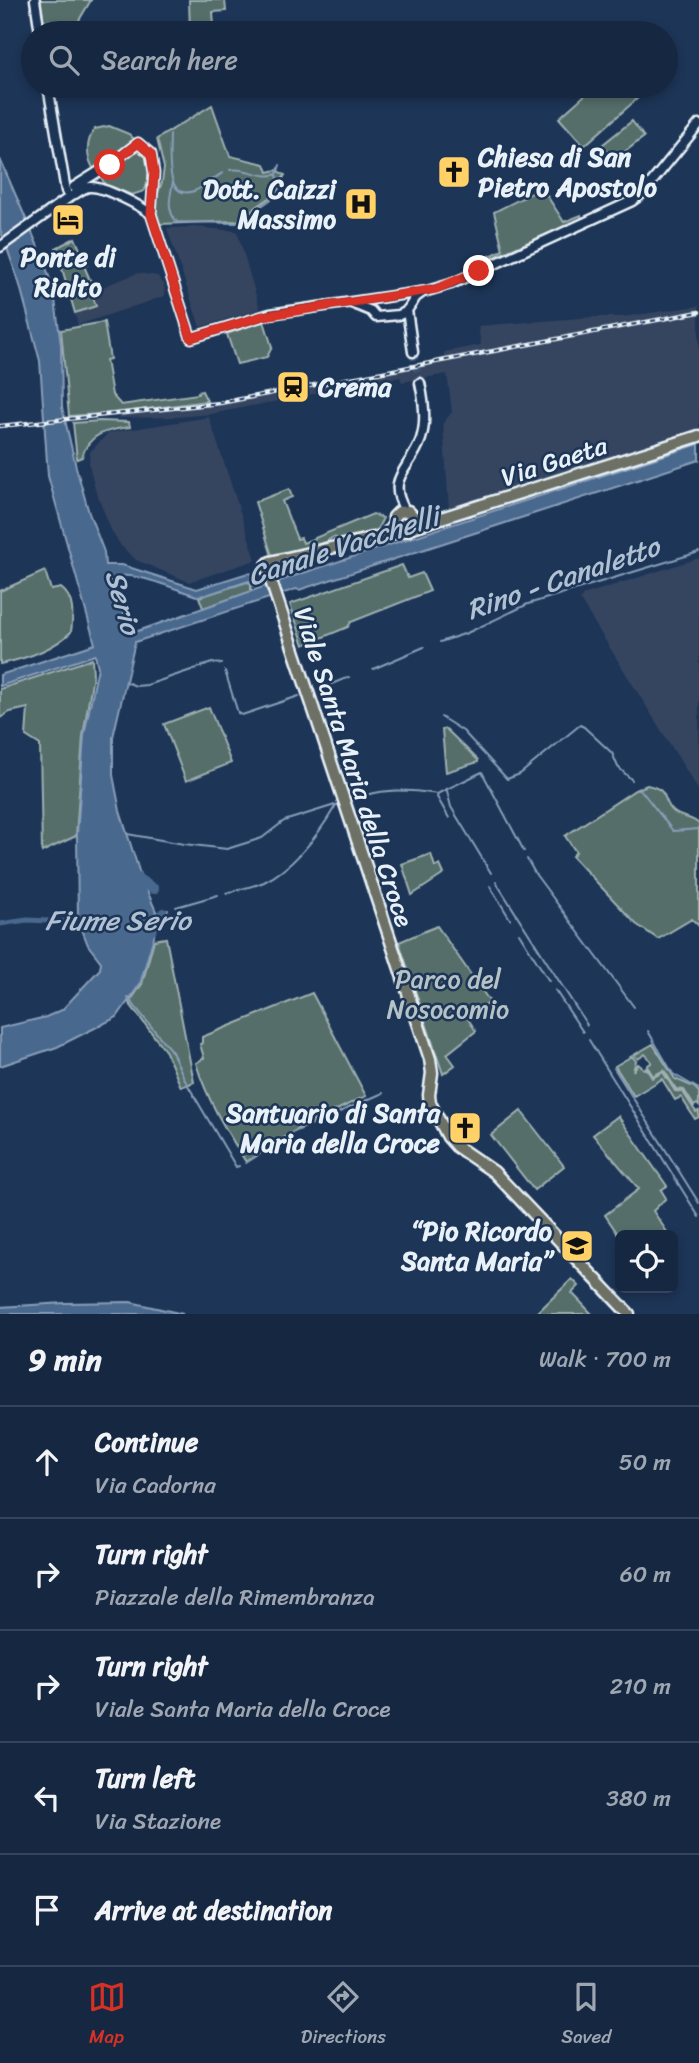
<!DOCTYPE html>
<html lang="en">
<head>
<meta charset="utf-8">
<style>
	:root { --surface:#162841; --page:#1f3048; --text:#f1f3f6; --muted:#9ea6b1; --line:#35445a; --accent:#d93025 }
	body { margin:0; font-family:Sriracha,sans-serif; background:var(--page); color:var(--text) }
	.controls { position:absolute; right:21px; bottom:21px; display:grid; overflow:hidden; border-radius:10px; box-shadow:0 4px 10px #0003 }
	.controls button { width:63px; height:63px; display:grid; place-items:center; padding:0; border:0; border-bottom:2px solid var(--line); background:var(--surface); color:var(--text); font:35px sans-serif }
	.stop { position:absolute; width:21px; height:21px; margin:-16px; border:5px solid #d93025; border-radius:50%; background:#fff }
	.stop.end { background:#d93025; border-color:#fff; box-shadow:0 2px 7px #0008 }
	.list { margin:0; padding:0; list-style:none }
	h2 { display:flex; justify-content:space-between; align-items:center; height:91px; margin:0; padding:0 28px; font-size:30px }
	h2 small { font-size:23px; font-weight:400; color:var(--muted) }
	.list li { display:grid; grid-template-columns:46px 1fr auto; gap:21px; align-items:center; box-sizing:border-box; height:112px; padding:0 28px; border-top:2px solid var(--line) }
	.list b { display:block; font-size:26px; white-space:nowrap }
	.list p { margin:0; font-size:23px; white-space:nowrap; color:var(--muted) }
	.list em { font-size:23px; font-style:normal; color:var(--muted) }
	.icon { flex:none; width:38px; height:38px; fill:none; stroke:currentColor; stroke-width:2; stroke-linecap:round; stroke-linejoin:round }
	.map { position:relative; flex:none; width:699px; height:1314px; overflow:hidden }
	.search { position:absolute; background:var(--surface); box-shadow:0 4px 10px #0003; left:21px; right:21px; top:21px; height:77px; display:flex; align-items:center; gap:18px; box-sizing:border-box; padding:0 24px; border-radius:38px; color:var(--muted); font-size:26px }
	.sheet { height:651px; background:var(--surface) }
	nav { display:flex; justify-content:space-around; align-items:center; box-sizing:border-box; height:98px; border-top:2px solid var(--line); background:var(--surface); font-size:19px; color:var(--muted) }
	nav a { display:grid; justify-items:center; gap:4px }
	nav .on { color:var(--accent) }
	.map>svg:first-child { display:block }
</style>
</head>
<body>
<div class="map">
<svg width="699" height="1314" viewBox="0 0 699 1314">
	<rect width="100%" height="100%" fill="#1d3557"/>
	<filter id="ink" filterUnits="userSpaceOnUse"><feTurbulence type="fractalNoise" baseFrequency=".0143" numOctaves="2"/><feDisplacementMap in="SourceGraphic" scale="14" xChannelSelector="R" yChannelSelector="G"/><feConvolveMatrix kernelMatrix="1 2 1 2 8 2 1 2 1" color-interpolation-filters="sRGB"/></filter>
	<g filter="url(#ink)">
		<!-- built -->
		<path fill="#344460" d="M 195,227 L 237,231 L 260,309 L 200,327 L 167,228 Z
			M 138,273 L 158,276 L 161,282 L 164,283 L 165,296 L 78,325 L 71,299 Z
			M 699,306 L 699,428 L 449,510 L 443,423 L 452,412 L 447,374 L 402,382 L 400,377 L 211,414 L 177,417 L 119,418 L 118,413 L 207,401 L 208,403 L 444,359 L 444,352 L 481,345 L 478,326 L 593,317 L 622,317 Z
			M 209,417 L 256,560 L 189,582 L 136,560 L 121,546 L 111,530 L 95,489 L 89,464 L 90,452 L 108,433 Z
			M 699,558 L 699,791 L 580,600 L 583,595 Z"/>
		<!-- green -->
		<path fill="#556e6a" stroke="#9eb0b1" stroke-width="2" d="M 38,0 L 91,0 L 75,27 L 75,33 L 45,33 Z
			M 189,0 L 225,0 L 226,11 L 213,12 L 214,26 L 204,33 L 190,33 Z
			M 595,86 L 627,86 L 638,98 L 584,146 L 559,118 Z
			M 212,105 L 230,156 L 265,164 L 268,172 L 276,170 L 285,175 L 272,196 L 237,221 L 160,224 L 154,204 L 162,182 L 164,168 L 157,139 Z
			M 632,121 L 644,137 L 614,160 L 602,145 Z
			M 109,126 L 129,134 L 135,140 L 95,171 C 86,158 85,142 95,129 Z
			M 139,148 L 144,150 C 150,163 151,179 144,191 L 132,195 L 105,185 L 101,177 Z
			M 542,188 L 564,222 L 581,215 L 582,219 L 482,262 L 481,260 L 503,250 L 494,212 Z
			M 75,238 L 87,265 L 84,266 L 94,289 L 91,291 L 96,306 L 75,313 L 56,248 Z
			M 264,321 L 272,347 L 267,357 L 237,364 L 227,334 Z
			M 104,322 L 110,359 L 106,360 L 112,395 L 121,405 L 198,394 L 198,392 L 202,391 L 207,401 L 118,413 L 69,416 L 61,330 Z
			M 100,421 L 129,422 L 130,427 C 109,430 89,432 82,457 L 77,459 L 73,423 Z
			M 289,489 L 292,497 L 282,501 L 297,539 L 301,538 L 303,543 L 373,514 L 383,518 L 377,530 L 340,539 L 333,537 L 326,542 L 272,556 L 255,502 Z
			M 402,565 L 408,578 L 422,573 L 430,591 L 351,622 L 348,627 L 304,645 L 290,604 Z
			M 45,571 L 51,590 L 61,588 C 75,598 73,617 71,632 C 53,650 24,659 0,664 L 0,591 Z
			M 247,582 L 251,583 L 251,592 L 203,608 L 199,597 Z
			M 92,659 L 93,675 L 83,736 L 76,836 L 42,852 L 40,745 L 26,736 L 28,708 L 10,712 L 0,718 L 0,689 Z
			M 209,707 L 231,763 L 186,781 L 164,724 Z
			M 446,729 L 478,760 L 478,762 L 446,772 L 442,730 Z
			M 647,785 C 671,790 661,801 674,812 C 681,818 691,816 699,824 L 699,926 L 692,919 L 658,939 L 636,924 L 572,856 L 576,852 L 565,836 L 635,790 Z
			M 431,854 L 435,867 L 440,865 L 444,874 L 412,895 L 402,864 Z
			M 437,926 L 490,1002 L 468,1019 L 476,1031 L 447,1054 L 455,1065 L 443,1074 L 399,942 Z
			M 166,938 L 194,1082 L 181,1087 L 166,1052 L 129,1003 L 142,984 L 154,940 Z
			M 312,993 L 366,1096 L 301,1127 L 246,1162 C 226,1130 207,1100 196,1063 L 204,1058 L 200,1044 L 202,1043 L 202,1037 Z
			M 653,1044 L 675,1079 L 694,1087 L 699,1092 L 699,1106 L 697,1104 L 694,1106 L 684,1090 L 676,1089 L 664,1070 L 653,1076 L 647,1066 L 652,1062 L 645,1054 L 638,1059 L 634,1055 Z
			M 632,1056 L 636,1061 L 633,1071 L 638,1064 L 644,1069 L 646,1068 L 652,1078 L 663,1072 L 675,1091 L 683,1092 L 696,1112 L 699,1111 L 699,1117 L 695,1119 L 681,1097 L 675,1100 L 662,1079 L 634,1096 L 615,1066 Z
			M 521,1111 L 564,1166 L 534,1190 L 491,1135 Z
			M 618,1116 L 667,1186 L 661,1190 L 666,1198 L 653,1211 L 669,1235 L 620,1237 L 605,1215 L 639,1189 L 593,1135 Z
			M 572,1279 L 579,1286 L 572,1293 L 592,1314 L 536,1314 Z"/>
		<!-- water -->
		<path fill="#48678d" stroke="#889eb8" stroke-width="2" d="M 0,159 L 43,258 L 54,292 L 61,345 L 62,407 L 76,467 L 89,513 L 104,552 L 105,565 L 122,565 L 197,589 L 248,573 L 253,574 L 260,584 L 253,586 L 249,581 L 206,595 L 197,596 C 178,591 126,566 111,580 L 117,601 L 135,632 L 294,576 L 699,444 L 699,460 L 299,590 L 296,589 L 135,642 L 113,737 L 113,775 L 120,811 L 140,874 L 157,914 L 154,936 L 140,984 L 117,1017 L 57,1047 L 0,1066 L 0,1028 L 46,1017 L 62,1010 L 100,969 L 101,962 L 88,945 L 78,919 L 77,835 L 84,735 L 98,667 L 95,655 L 0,686 L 0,675 L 95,644 L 48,476 L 40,361 L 19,282 L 0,229 Z
			M 130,1302 L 183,1314 L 0,1314 L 0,1307 L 65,1303 Z"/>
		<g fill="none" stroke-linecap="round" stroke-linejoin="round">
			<!-- stream -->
			<path stroke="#889eb8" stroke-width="2" d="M 170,135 C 170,151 164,202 194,191 C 205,187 213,178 223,173
				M 230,170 C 246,166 261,180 277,174 L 280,165
				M 173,182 C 170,197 166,210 177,222 L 237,223 L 273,198 L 279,189 L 277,174
				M 440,642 L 467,633 L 528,604 L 699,552
				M 373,669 L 424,647
				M 225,671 L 238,713 L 242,715 L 299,696
				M 126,682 L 136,686 L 147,685 L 212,663 L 222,664
				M 319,689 L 349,677
				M 441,717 L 463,731 L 507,779 L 520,774 L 580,725 L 584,727 L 612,753 L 618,767 L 632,780
				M 640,789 L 673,831 L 699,829
				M 447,791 L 451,807 L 491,873
				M 439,793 L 482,772 L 524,851
				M 347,801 C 381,788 403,789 438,794 L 437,797 L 449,818
				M 127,834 L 184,844 L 227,849 L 262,838 L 284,821 L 335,805
				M 527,859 L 536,875 L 634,1007
				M 496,882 L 587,1025
				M 490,886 L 510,919
				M 226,893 C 238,890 252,887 264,882 C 295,867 319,834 336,805 L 342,803
				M 176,907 L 218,895
				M 155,913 L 168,910
				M 519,933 L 549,981
				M 555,990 L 583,1032
				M 128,998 L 172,1052 L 186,1082 L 236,1167 L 239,1166
				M 648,1031 L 673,1074 L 699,1089
				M 589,1040 L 699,1217
				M 614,1068 L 699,1203
				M 246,1163 L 294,1132 L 383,1093
				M 567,1259 L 620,1314"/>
			<!-- canal -->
			<path stroke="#48678d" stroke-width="5" d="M 0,924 L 27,920 L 72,922"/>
			<!-- river -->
			<path stroke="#48678d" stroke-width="10" d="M 134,876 L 154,889
				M 148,935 L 163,913"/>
			<!-- minor-tunnel -->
			<path stroke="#3b516f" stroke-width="8" stroke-dasharray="8 4" stroke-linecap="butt" d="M 413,352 L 420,383"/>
			<defs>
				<path id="minor" d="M 35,0 L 40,33
					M 48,86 L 66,191
					M 74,187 L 109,165 L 138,143 L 151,154 L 154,173 L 151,214 L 191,338 L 270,314 L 427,291 L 451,284 L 632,201 L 643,193 L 699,124
					M 75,194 C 80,191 85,187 90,187 C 103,186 141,206 151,214
					M 0,247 L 71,196
					M 351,303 L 371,311 L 376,317 L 399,315 L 406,312 L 416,297 L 423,292
					M 407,310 L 413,352
					M 405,510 C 385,477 411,469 421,439 C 427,421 424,401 420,383"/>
				<path id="major" d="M 413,527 L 699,436
					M 386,535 L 394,524 L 394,517 L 399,512 L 408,511 L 413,516 L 414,525 L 409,530 L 270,562 L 266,566 L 430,1059 L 432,1073 L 429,1095 L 430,1103 L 448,1137 L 456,1146 L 494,1172 L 629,1314"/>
			</defs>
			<!-- minor casing -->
			<use href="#minor" stroke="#e8f1f8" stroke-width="13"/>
			<!-- major casing -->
			<use href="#major" stroke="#e8f1f8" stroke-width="15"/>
			<!-- minor -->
			<use href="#minor" stroke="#1d3557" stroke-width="8"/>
			<!-- major -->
			<use href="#major" stroke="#6c7065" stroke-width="10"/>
			<defs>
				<path id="rail" d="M 0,426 L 220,403 L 699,312"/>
			</defs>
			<!-- rail casing -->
			<use href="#rail" stroke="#e8f1f8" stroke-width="4.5"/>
			<!-- rail -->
			<use href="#rail" stroke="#1d3557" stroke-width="2" stroke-dasharray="5" stroke-linecap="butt"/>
		</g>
	</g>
	<g fill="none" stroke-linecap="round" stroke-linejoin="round" filter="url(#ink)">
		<!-- route -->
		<path stroke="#d93025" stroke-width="9" d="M 110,165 L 138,143 L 151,154 L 154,173 L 151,214 L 191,338 L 263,316 L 436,289 L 479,271"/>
	</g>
	<!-- icons -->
	<defs>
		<symbol id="church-square" viewBox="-11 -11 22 22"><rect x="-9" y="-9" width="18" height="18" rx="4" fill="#ffd166" stroke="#1d3557"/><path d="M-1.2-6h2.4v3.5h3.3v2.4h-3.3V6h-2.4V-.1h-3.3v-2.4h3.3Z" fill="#111"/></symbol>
		<symbol id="hospital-square" viewBox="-11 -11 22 22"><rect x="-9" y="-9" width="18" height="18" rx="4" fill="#ffd166" stroke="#1d3557"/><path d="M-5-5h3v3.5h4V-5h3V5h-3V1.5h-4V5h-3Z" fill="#111"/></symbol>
		<symbol id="hotel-square" viewBox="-11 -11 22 22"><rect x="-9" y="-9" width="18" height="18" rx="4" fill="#ffd166" stroke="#1d3557"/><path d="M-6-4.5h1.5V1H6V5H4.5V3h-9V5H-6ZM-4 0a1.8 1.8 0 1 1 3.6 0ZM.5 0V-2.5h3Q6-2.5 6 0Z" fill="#111"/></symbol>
		<symbol id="station-square" viewBox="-11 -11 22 22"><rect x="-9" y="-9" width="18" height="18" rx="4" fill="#ffd166" stroke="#1d3557"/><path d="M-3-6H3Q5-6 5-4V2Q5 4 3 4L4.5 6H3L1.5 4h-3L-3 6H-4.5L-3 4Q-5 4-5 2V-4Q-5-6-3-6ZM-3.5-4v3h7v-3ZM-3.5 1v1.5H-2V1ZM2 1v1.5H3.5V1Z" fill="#111"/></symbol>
		<symbol id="school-square" viewBox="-11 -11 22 22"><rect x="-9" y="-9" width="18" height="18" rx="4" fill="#ffd166" stroke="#1d3557"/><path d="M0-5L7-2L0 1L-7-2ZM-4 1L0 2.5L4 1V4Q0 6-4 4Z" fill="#111"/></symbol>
	</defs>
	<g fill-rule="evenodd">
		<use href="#church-square" x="435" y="153" width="38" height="38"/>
		<use href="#hospital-square" x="342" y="185" width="38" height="38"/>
		<use href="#hotel-square" x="49" y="201" width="38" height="38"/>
		<use href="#station-square" x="274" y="368" width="38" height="38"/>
		<use href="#church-square" x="446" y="1109" width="38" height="38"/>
		<use href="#school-square" x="558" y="1227" width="38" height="38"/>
	</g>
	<g text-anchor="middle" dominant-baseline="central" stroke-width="5" stroke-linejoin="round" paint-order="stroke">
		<!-- poi labels -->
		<g font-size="26" font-weight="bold" fill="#e8f1f8" stroke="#1d3557" text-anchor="end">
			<text x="478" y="157" text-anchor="start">Chiesa di San<tspan x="478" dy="30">Pietro Apostolo</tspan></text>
			<text x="336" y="189">Dott. Caizzi<tspan x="336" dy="30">Massimo</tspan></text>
			<text x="68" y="257" text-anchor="middle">Ponte di<tspan x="68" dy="30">Rialto</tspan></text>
			<text x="318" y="387" text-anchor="start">Crema</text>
			<text x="440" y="1113">Santuario di Santa<tspan x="440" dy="30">Maria della Croce</tspan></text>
			<text x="552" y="1231">“Pio Ricordo<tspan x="552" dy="30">Santa Maria”</tspan></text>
		</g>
		<!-- street labels -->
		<g font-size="26" fill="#e8f1f8" stroke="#1d3557">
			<text transform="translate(554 461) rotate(-18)">Via Gaeta</text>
			<text transform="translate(354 767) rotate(72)">Viale Santa Maria della Croce</text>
		</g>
		<!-- park labels -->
		<g font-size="26" fill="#b5c3c6" stroke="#1d3557">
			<text x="448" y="979">Parco del<tspan x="448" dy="30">Nosocomio</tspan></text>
		</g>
		<!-- water labels -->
		<g font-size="28" font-style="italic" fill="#b0c1d3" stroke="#1d3557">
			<text transform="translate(343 546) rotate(-18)">Canale Vacchelli</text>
			<text transform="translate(563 578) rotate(-19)">Rino - Canaletto</text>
			<text transform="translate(123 602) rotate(75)">Serio</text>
			<text x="118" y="920">Fiume Serio</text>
		</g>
	</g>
</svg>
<div class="controls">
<button><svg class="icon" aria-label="locate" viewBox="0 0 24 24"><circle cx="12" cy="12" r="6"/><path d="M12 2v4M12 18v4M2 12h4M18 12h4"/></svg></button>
</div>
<div class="stop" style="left:110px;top:165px"></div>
<div class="stop end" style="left:479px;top:271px"></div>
<div class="search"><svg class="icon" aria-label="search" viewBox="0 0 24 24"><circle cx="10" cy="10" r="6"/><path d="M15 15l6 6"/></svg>Search here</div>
</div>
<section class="sheet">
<h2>9 min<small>Walk · 700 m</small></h2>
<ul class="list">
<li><svg class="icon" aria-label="ahead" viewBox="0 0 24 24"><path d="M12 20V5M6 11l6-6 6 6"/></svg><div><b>Continue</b><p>Via Cadorna</p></div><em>50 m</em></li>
<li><svg class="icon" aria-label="right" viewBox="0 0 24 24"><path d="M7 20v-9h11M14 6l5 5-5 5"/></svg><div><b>Turn right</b><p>Piazzale della Rimembranza</p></div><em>60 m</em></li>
<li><svg class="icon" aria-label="right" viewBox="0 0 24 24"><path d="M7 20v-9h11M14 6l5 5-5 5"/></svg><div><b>Turn right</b><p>Viale Santa Maria della Croce</p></div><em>210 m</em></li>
<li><svg class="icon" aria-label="left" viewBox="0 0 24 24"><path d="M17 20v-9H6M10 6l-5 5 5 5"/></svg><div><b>Turn left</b><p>Via Stazione</p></div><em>380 m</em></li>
<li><svg class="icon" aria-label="arrive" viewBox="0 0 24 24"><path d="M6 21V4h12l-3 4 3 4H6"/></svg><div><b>Arrive at destination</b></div></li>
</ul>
</section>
<nav>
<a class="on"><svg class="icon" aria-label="map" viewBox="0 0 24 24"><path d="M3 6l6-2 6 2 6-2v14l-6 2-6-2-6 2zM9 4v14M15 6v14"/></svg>Map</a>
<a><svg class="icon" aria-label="directions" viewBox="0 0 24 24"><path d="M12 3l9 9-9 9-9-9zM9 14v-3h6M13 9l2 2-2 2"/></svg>Directions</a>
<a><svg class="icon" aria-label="saved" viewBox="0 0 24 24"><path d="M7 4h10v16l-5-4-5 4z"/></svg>Saved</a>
</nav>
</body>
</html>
